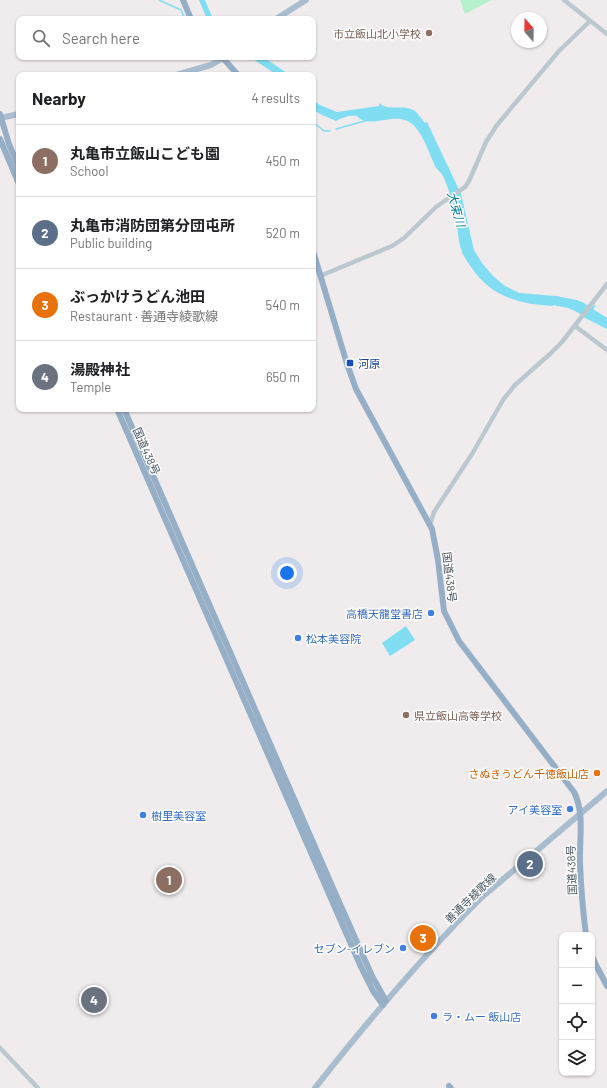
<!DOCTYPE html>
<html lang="en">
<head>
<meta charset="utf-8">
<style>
	:root { --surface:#fff; --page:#f6f6f6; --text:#202124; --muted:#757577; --line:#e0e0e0; --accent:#7c3aed }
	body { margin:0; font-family:Barlow,"Noto Sans JP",sans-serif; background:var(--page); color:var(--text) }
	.controls { position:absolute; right:12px; bottom:12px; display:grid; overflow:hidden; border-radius:8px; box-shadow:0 1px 3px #0004 }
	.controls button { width:36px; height:36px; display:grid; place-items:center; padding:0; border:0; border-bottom:1px solid var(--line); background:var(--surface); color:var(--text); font:20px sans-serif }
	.compass { position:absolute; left:511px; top:12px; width:36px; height:36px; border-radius:50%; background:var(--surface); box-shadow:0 1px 3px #0004; rotate:340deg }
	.you { position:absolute; left:287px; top:573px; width:14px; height:14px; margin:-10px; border:3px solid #fff; border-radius:50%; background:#1a73e8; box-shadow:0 0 0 6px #1a73e833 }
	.badge { display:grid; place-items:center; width:26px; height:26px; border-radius:50%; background:var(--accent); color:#fff; font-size:13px; font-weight:700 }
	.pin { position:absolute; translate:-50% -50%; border:2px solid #fff; box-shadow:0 1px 4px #0006 }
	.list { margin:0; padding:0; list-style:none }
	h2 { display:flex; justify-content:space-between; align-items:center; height:52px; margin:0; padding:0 16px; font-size:17px }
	h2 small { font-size:13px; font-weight:400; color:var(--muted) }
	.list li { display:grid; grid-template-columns:26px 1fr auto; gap:12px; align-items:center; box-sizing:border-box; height:72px; padding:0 16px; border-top:1px solid var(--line) }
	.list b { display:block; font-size:15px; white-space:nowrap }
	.list p { margin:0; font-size:13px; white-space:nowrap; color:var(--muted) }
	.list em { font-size:13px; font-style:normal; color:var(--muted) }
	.icon { flex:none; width:22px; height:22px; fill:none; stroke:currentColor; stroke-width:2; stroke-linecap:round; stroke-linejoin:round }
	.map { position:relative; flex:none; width:607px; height:1088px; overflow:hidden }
	.search { position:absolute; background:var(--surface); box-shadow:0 1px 3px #0004; left:16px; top:16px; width:300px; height:44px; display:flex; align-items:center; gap:10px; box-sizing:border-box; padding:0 14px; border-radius:8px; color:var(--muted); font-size:15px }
	.panel { position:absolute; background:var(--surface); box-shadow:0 1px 3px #0004; left:16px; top:72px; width:300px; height:340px; border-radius:8px }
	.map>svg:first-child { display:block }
</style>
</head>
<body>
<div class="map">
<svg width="607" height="1088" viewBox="0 0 607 1088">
	<rect width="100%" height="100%" fill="#f0eced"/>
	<!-- green -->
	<path fill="#b7f1cc" d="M 460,0 L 492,0 L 465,14 Z"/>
	<!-- water -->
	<path fill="#81ddf1" d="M 199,0 L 205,0 L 213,19 L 207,19 Z
		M 250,57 L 263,57 L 290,75 L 277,75 Z
		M 313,100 L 320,105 L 337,112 L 379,106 L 379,103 C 388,111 401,105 411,109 C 417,111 421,118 425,123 L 427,122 L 461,194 L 474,250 L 482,263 L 493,276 L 505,286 L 519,293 L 556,296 L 577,300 L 584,303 L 591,308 L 594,305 L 596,306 L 593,309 L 607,318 L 607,329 L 585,318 L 577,312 L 568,308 L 553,305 L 553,306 C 519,304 491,297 471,267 C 467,261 463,256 461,249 C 457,236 458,223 455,210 C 452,200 447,184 443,176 C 441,172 437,170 435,166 C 429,153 425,139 416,128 C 399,106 370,132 357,116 C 349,115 343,117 336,121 L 322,115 L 313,110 Z
		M 406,626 L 415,640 L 390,656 L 382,643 Z"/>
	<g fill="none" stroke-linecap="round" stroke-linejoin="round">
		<!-- stream -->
		<path stroke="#81ddf1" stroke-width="1.5" d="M 159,0 L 181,10 L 185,19
			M 313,122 L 324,131 L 330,131
			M 336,129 L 368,120"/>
		<!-- tertiary -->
		<path stroke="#bcc8d0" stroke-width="4.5" d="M 564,0 L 607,34
			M 320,276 L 392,246 L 404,238 L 436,207 L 465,187 L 469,181 L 486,142 L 497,125 L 559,51 L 590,21
			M 575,326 L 607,350
			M 430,525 L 434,512 L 472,454 L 503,400 L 515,385 L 551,353 L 562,342 L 607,284
			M 0,1048 L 38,1088"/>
		<!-- primary -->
		<path stroke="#aabdce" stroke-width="6" d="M 276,19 L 306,0
			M 176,75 L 211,65 L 225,57
			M 0,118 L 19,114
			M 315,1088 C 367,1022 421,958 481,898 L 607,791"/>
		<!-- trunk -->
		<path stroke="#96afc6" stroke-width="6" d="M 183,0 L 191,19
			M 222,57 L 238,75
			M 0,114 L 9,144 L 19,168
			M 0,139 L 19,184
			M 313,251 L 347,364 L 356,389 L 432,529 L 438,560 L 444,611 L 459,641 L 574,792 C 585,813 579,841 580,864 C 581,888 583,912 586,935
			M 117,409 L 361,967 L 373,991 L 383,1005
			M 124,409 L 336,895 L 372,976 L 386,1001
			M 592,956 L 597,967 L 607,986
			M 449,1086 L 451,1088"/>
	</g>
	<!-- markers -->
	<g fill="#8d6e63" stroke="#fff" stroke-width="1.5">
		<circle cx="429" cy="33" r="4"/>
		<circle cx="406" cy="715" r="4"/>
	</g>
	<rect fill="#1a4fb4" stroke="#fff" stroke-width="1.5" x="346" y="359" width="8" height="8" rx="2"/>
	<g fill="#3f7fe0" stroke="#fff" stroke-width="1.5">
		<circle cx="431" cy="613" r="4"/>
		<circle cx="298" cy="638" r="4"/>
		<circle cx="570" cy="809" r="4"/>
		<circle cx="143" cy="815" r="4"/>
		<circle cx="403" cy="948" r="4"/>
		<circle cx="434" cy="1016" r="4"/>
	</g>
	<circle fill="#e8710a" stroke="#fff" stroke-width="1.5" cx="597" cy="773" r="4"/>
	<g text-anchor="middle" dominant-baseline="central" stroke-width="3" stroke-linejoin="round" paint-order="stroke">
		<!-- education labels -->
		<g font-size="11" fill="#785e54" stroke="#fff" text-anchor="end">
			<text x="421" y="33">市立飯山北小学校</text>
			<text x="414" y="715" text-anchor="start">県立飯山高等学校</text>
		</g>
		<!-- transit labels -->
		<g font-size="11" fill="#164399" stroke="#fff" text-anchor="start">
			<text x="358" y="363">河原</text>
		</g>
		<!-- street labels -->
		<g font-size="11" fill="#44515b" stroke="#fff">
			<text transform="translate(147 451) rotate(66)">国道438号</text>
			<text transform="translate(450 577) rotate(83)">国道438号</text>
			<text transform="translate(571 870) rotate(-92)">国道438号</text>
			<text transform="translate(470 898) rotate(-44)">善通寺綾歌線</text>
		</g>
		<!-- shop labels -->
		<g font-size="11" fill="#366cbe" stroke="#fff" text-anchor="end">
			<text x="423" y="613">高橋天龍堂書店</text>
			<text x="306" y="638" text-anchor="start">松本美容院</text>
			<text x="562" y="809">アイ美容室</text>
			<text x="151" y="815" text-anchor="start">樹里美容室</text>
			<text x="395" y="948">セブン-イレブン</text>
			<text x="442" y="1016" text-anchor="start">ラ・ムー 飯山店</text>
		</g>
		<!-- food labels -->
		<g font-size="11" fill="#c56008" stroke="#fff" text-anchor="end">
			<text x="589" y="773">さぬきうどん千徳飯山店</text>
		</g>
		<!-- water labels -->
		<g font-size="12" font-style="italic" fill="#057d97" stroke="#fff">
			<text transform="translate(457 209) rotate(74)">大束川</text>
		</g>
	</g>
</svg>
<div class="controls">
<button>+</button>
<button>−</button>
<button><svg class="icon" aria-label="locate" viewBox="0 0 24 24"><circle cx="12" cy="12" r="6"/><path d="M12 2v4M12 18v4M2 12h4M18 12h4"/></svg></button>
<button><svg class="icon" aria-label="layers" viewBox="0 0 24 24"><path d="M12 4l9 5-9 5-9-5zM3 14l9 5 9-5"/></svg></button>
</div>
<svg class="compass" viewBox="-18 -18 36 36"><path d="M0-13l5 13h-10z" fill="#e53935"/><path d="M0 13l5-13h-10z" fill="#757577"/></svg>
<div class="you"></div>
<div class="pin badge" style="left:169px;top:880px;background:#8d6e63">1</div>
<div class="pin badge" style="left:530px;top:864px;background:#5c6f8a">2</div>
<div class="pin badge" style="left:423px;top:938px;background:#e8710a">3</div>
<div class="pin badge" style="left:94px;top:1000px;background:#6b7280">4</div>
<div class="search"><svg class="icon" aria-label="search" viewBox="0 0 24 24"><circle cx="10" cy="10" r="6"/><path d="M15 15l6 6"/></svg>Search here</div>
<section class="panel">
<h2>Nearby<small>4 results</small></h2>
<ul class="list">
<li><span class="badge" style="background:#8d6e63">1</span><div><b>丸亀市立飯山こども園</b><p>School</p></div><em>450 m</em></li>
<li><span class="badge" style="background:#5c6f8a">2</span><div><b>丸亀市消防団第分団屯所</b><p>Public building</p></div><em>520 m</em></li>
<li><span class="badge" style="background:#e8710a">3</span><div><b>ぶっかけうどん池田</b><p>Restaurant · 善通寺綾歌線</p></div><em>540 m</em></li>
<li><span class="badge" style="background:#6b7280">4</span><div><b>湯殿神社</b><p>Temple</p></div><em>650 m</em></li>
</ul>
</section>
</div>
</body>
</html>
